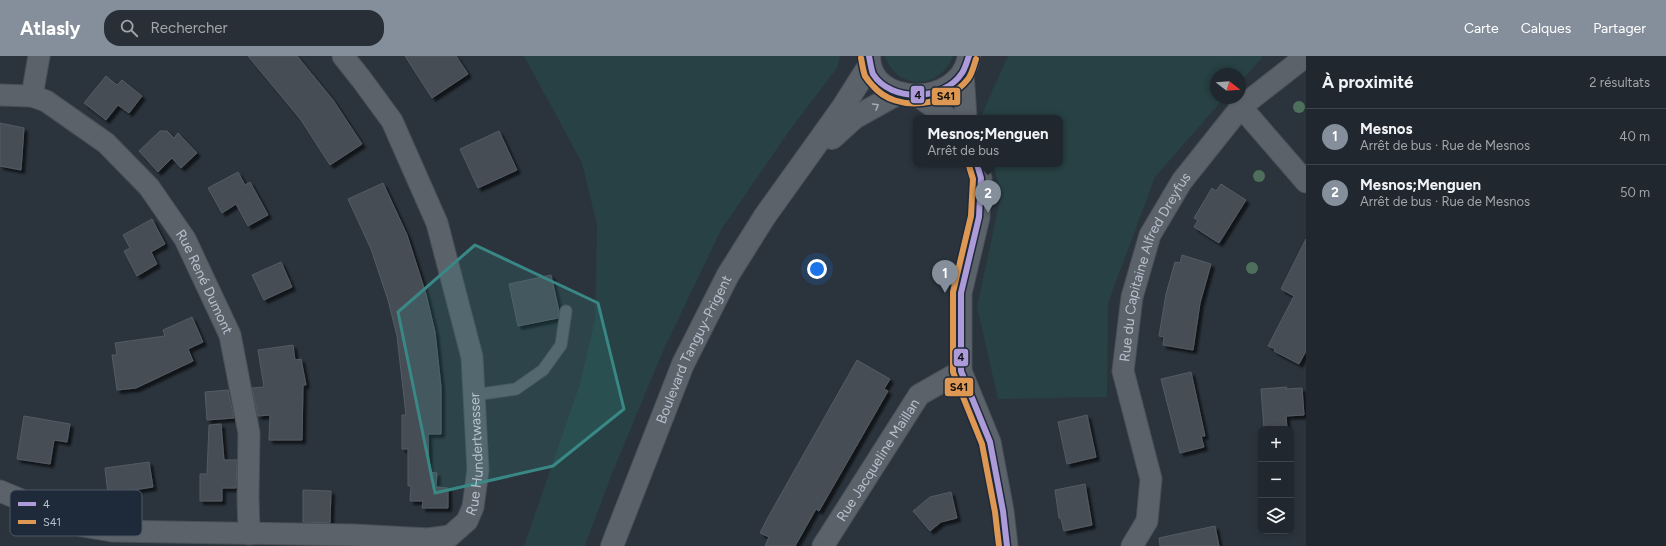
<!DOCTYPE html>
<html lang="fr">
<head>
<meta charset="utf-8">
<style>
	:root { --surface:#20272e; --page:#282f36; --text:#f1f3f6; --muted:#a2a5aa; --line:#3d444a; --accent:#858f9b }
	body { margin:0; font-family:Figtree,sans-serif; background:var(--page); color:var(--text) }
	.controls { position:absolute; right:12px; bottom:12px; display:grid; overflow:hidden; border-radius:8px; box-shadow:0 2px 6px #0003 }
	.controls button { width:36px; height:36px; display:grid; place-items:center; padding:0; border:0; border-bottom:1px solid var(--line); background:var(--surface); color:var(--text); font:20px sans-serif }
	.compass { position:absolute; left:1210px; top:12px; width:36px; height:36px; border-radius:50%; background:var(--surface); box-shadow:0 2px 6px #0003; rotate:107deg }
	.you { position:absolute; left:817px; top:213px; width:14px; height:14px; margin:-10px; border:3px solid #fff; border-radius:50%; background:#1a73e8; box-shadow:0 0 0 6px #1a73e833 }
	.badge { display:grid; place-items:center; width:26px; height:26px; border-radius:50%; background:var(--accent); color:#fff; font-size:13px; font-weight:700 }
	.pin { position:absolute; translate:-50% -33px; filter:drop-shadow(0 1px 2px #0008) }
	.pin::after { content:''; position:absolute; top:21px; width:14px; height:12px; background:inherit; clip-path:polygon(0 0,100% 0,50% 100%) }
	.popup { position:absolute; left:913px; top:59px; width:150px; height:52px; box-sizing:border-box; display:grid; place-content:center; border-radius:8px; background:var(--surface); filter:drop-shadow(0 1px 3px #0005); font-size:13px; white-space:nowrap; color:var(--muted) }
	.popup b { font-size:15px; color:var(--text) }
	.popup::after { content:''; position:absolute; left:50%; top:100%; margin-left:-8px; border:8px solid transparent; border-top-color:var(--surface) }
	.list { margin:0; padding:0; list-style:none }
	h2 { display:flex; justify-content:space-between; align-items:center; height:52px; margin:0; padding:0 16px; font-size:17px }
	h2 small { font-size:13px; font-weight:400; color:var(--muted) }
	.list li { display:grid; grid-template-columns:26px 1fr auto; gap:12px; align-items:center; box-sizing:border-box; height:56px; padding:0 16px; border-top:1px solid var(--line) }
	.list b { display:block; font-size:15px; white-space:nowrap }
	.list p { margin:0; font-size:13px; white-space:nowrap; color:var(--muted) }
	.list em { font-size:13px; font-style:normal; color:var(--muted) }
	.icon { flex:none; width:22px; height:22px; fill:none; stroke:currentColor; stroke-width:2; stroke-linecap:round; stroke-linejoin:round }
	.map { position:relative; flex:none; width:1306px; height:490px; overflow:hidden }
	header { display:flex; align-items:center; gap:24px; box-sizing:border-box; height:56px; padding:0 20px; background:var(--accent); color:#fff }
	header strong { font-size:19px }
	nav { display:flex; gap:22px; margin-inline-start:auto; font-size:14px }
	.search { width:280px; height:36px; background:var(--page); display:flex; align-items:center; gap:10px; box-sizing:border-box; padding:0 14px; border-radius:16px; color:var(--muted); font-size:15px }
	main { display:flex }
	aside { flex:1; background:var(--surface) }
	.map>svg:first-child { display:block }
</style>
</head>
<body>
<header>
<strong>Atlasly</strong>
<div class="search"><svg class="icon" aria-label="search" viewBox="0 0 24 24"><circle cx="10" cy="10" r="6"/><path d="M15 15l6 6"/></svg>Rechercher</div>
<nav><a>Carte</a><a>Calques</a><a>Partager</a></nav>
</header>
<main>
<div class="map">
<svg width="1306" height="490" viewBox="0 0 1306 490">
	<defs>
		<filter id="shadow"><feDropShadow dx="3.5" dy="3.5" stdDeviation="1" flood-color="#0009"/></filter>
	</defs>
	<rect width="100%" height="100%" fill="#2b343d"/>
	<!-- green -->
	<path fill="#274144" d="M 524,0 L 840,0 L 837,12 L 792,71 L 721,174 L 663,295 L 611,420 L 585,490 L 524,490 L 580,328 L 595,264 L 597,169 L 582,107 Z
		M 885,0 L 953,0 C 940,34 897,35 885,0 Z
		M 1008,0 L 1261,0 L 1262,2 L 1240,26 L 1240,18 L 1216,18 L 1216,42 L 1224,42 L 1155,121 L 1108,247 L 1107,341 L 998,343 L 977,251 L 1001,139 L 993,108 L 1060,108 L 1060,62 L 982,62 L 981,60 Z"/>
	<!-- building -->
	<path fill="#464d55" stroke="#545b64" filter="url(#shadow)" d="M 248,0 L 297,0 L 333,44 L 362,88 L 330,109 L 301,64 Z
		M 405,0 L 456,0 L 468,18 L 432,42 Z
		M 106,20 L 117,29 L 122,24 L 142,40 L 129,57 L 118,49 L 106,64 L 84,47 Z
		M 0,67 L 24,72 L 21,114 L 0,110 Z
		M 160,75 L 167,75 L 174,82 L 178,77 L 197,97 L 181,112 L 172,102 L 158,116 L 139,95 Z
		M 499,75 L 517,114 L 478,132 L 460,93 Z
		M 238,116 L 245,129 L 250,126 L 268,159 L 248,170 L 236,148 L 222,157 L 208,132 Z
		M 383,127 L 407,179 L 426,238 L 435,276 L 441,331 L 441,378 L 428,378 L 429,416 L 437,417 L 436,431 L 448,432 L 448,452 L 422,452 L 423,445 L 410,445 L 411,430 L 408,430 L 408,393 L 402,393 L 402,359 L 406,359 L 397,280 L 388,244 L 371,193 L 348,143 Z
		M 1221,128 L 1246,144 L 1219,187 L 1194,171 L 1198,164 L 1194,162 L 1212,132 L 1216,135 Z
		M 152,163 L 165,188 L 151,196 L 157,208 L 137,220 L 124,195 L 130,192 L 123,179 Z
		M 1306,183 L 1306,295 L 1299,308 L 1274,295 L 1275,293 L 1268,290 L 1294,240 L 1281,233 Z
		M 1182,199 L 1211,208 L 1200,247 L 1193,294 L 1163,289 L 1164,281 L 1159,280 L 1166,238 L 1175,206 L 1180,207 Z
		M 281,206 L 292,231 L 264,244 L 252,219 Z
		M 551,219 L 559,255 L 558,262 L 518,270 L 509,228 Z
		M 192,261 L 203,286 L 188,293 L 193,305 L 136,332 L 117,334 L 112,299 L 117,299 L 115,287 L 165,280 L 163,274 Z
		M 293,289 L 295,304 L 301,303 L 306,329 L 303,329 L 302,384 L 269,384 L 270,359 L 258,360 L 252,332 L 264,331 L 258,294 Z
		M 857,304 L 890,323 L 884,333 L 888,335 L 819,455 L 816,453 L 795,490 L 765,490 L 769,481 L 760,477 L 767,463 Z
		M 1191,316 L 1205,380 L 1201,380 L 1204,391 L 1180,397 L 1161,323 Z
		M 1287,331 L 1286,333 L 1302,332 L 1304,359 L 1286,360 L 1287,373 L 1264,373 L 1261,333 Z
		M 228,334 L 234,362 L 207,364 L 205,336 Z
		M 1087,359 L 1096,401 L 1067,408 L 1058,366 Z
		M 24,360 L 70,368 L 67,386 L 54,384 L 50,408 L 17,403 Z
		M 221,368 L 224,404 L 237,404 L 236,432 L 222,432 L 222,445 L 200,445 L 200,418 L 207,418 L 209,369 Z
		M 149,406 L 153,431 L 108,438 L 105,412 Z
		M 1085,428 L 1092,469 L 1064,475 L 1061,463 L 1059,462 L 1055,434 Z
		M 303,434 L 331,435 L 330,467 L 303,466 Z
		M 951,436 L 957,462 L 941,466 L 930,475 L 913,455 L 930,441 Z
		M 1215,470 L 1219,490 L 1160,490 L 1159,482 Z"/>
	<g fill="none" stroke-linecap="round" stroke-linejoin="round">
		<defs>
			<path id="service" d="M 474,339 L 516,333 L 543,314 L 561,289 L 566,255"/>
			<g id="minor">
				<path d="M 963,16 L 966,62"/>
				<path d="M 0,39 L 32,40 L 39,0"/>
				<path id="s1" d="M 32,40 L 46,45 L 106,87 L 149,131 L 185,183 L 230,279 L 249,377 L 248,441 L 249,478"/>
				<path d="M 918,40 L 948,62"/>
				<path d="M 1241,51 L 1306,126"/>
				<path d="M 977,108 L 981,122 L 979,161 L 961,237 L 961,315 L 990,386 L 1003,455 L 1007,490"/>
				<path id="s2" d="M 0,435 L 83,470 L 112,475 L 353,479 L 428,483 L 450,480 L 467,465 L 473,451 L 478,414 L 472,301 L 437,167 L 392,65 L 362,24 L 343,0"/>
				<path id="s3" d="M 823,490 L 919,339 L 961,315"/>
				<path id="s4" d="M 1132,490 L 1147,465 L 1151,423 L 1123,315 L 1132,241 L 1150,179 L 1182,125 L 1241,51 L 1301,4 L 1306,2"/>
			</g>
			<g id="tertiary">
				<path d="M 869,0 C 868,52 961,53 969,0"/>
				<path d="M 832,82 L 854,62 L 899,37"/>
				<path id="s5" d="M 612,490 L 683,308 L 728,219 L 765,160 L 843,51 L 869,10"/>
			</g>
		</defs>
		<!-- service casing -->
		<use href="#service" stroke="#4a5057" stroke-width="13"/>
		<!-- minor casing -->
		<use href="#minor" stroke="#4a5057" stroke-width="23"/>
		<!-- tertiary casing -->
		<use href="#tertiary" stroke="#4a5057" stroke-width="24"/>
		<!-- service -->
		<use href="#service" stroke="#5c626a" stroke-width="11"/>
		<!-- minor -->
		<use href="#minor" stroke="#5c626a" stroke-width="21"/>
		<!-- tertiary -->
		<use href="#tertiary" stroke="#5c626a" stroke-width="22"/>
		<defs>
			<path id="bus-1" d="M 869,0 C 870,5 871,13 873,18 C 891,47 944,45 962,17 C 965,13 967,5 969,0
				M 977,108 L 981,122 L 979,161 L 961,237 L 961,315 L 990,386 L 1003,455 L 1007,490"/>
			<path id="bus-2" d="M 861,2 C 862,7 863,14 865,20 C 867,23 870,27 873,30 C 897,58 947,50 968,23 C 972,18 974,9 976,3
				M 969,110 L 973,123 L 971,160 L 953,236 L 953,316 L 982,388 L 995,456 L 999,490"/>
		</defs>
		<!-- bus-1 casing -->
		<use href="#bus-1" stroke="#1e2a39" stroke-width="9"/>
		<!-- bus-2 casing -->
		<use href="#bus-2" stroke="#1e2a39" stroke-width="9"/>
		<!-- bus-1 -->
		<use href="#bus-1" stroke="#ac9bd8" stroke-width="6"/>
		<!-- bus-2 -->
		<use href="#bus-2" stroke="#de9853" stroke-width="6"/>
	</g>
	<!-- trees -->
	<g fill="#4e6f5b">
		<circle cx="1299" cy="51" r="6"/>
		<circle cx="1259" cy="120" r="6"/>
		<circle cx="1252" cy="212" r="6"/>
	</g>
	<!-- one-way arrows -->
	<defs><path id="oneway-chevron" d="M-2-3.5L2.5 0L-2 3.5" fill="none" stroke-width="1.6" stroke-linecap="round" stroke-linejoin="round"/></defs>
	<use stroke="#a4adb9" href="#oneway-chevron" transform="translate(876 50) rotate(-30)"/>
	<!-- marked area -->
	<path fill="#398886" fill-opacity="0.2" stroke="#398886" stroke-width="3" stroke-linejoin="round" d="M 475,189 L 598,247 L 624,353 L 553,410 L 435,437 L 398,256 Z"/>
	<g text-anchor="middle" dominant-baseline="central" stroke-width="3" stroke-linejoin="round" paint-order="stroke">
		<!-- street labels -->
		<g font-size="14" fill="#b6c0cd" stroke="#1e2a39">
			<text stroke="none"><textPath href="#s4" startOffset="293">Rue du Capitaine Alfred Dreyfus</textPath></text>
			<text stroke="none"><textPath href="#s1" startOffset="260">Rue René Dumont</textPath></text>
			<text stroke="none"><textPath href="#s5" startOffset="213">Boulevard Tanguy-Prigent</textPath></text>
			<text stroke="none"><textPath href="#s2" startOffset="549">Rue Hundertwasser</textPath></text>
			<text stroke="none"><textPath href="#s3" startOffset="102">Rue Jacqueline Maillan</textPath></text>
		</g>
	</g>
	<!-- legend -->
	<rect x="10" y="434" width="132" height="46" rx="6" fill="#1e2a39" stroke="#4c5765" stroke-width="1"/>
	<rect x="18" y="446" width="18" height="4" fill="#ac9bd8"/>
	<rect x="18" y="464" width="18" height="4" fill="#de9853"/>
	<g font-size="11" fill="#b6c0cd">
		<text x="43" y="452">4</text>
		<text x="43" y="470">S41</text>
	</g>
	<g stroke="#1e2a39" stroke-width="1.5">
		<rect x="910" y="29" width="15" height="19" rx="4" fill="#ac9bd8"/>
		<rect x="931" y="31" width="30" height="19" rx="4" fill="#de9853"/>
		<rect x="953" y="292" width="16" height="19" rx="4" fill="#ac9bd8"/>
		<rect x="944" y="321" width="30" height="20" rx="4" fill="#de9853"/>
	</g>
	<g font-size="11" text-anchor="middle" font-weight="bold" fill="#111">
		<text x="918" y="43">4</text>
		<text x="946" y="44">S41</text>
		<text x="961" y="305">4</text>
		<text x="959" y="335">S41</text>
	</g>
</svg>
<div class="controls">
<button>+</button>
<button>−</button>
<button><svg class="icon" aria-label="layers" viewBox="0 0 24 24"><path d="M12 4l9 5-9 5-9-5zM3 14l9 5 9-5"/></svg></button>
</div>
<svg class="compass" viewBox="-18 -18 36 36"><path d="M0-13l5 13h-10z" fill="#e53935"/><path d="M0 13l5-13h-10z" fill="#a2a5aa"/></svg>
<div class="you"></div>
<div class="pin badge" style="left:945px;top:237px">1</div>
<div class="pin badge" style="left:988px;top:157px">2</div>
<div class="popup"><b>Mesnos;Menguen</b>Arrêt de bus</div>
</div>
<aside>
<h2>À proximité<small>2 résultats</small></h2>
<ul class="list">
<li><span class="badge">1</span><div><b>Mesnos</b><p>Arrêt de bus · Rue de Mesnos</p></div><em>40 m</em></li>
<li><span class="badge">2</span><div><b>Mesnos;Menguen</b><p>Arrêt de bus · Rue de Mesnos</p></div><em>50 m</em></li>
</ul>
</aside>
</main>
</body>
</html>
